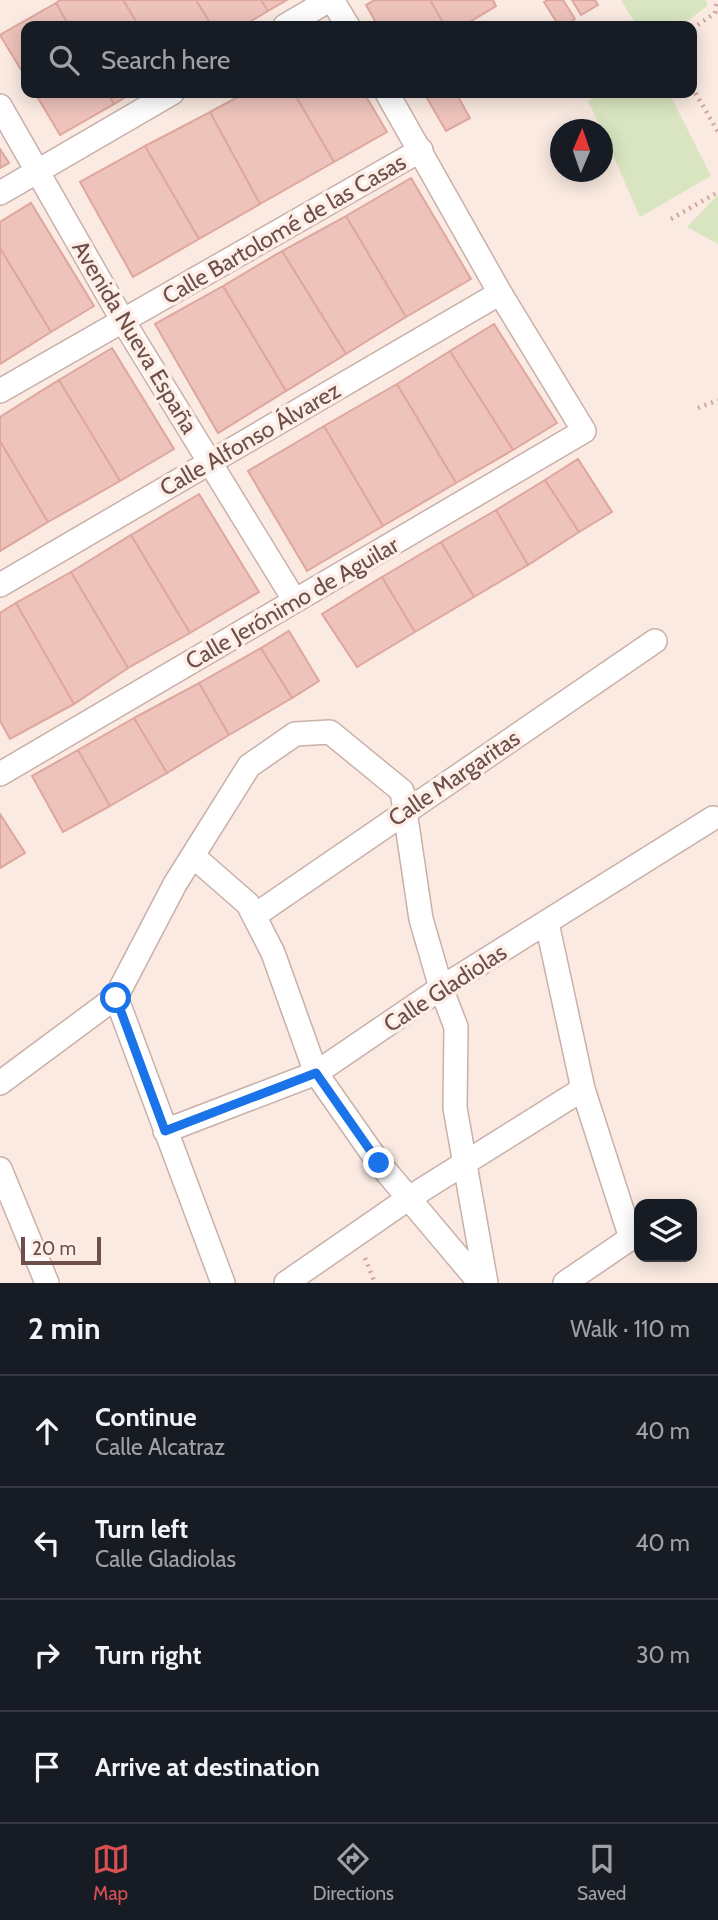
<!DOCTYPE html>
<html lang="en">
<head>
<meta charset="utf-8">
<style>
	:root { --surface:#171b24; --page:#20242c; --text:#f1f3f6; --muted:#9ea1a6; --line:#363941; --accent:#da5052 }
	body { margin:0; font-family:Cabin,sans-serif; background:var(--page); color:var(--text) }
	.controls { position:absolute; right:21px; bottom:21px; display:grid; overflow:hidden; border-radius:14px; box-shadow:0 4px 18px #0003 }
	.controls button { width:63px; height:63px; display:grid; place-items:center; padding:0; border:0; border-bottom:2px solid var(--line); background:var(--surface); color:var(--text); font:35px sans-serif }
	.compass { position:absolute; left:550px; top:119px; width:63px; height:63px; border-radius:50%; background:var(--surface); box-shadow:0 4px 18px #0003; rotate:2deg }
	.scale { position:absolute; left:21px; bottom:18px; width:80px; box-sizing:border-box; padding-left:7px; border:4px solid #6e4f4a; border-top:0; font-size:19px; line-height:24px; white-space:nowrap; color:#6e4f4a; -webkit-text-stroke:5px #fdefe7; paint-order:stroke }
	.stop { position:absolute; width:21px; height:21px; margin:-16px; border:5px solid #1a73e8; border-radius:50%; background:#fff }
	.stop.end { background:#1a73e8; border-color:#fff; box-shadow:0 2px 7px #0008 }
	.list { margin:0; padding:0; list-style:none }
	h2 { display:flex; justify-content:space-between; align-items:center; height:91px; margin:0; padding:0 28px; font-size:30px }
	h2 small { font-size:23px; font-weight:400; color:var(--muted) }
	.list li { display:grid; grid-template-columns:46px 1fr auto; gap:21px; align-items:center; box-sizing:border-box; height:112px; padding:0 28px; border-top:2px solid var(--line) }
	.list b { display:block; font-size:26px; white-space:nowrap }
	.list p { margin:0; font-size:23px; white-space:nowrap; color:var(--muted) }
	.list em { font-size:23px; font-style:normal; color:var(--muted) }
	.icon { flex:none; width:38px; height:38px; fill:none; stroke:currentColor; stroke-width:2; stroke-linecap:round; stroke-linejoin:round }
	.map { position:relative; flex:none; width:718px; height:1283px; overflow:hidden }
	.search { position:absolute; background:var(--surface); box-shadow:0 4px 18px #0003; left:21px; right:21px; top:21px; height:77px; display:flex; align-items:center; gap:18px; box-sizing:border-box; padding:0 24px; border-radius:14px; color:var(--muted); font-size:26px }
	.sheet { height:539px; background:var(--surface) }
	nav { display:flex; justify-content:space-around; align-items:center; box-sizing:border-box; height:98px; border-top:2px solid var(--line); background:var(--surface); font-size:19px; color:var(--muted) }
	nav a { display:grid; justify-items:center; gap:4px }
	nav .on { color:var(--accent) }
	.map>svg:first-child { display:block }
</style>
</head>
<body>
<div class="map">
<svg width="718" height="1283" viewBox="0 0 718 1283">
	<rect width="100%" height="100%" fill="#faeae1"/>
	<!-- green -->
	<path fill="#d9e5c1" d="M 621,0 L 706,0 L 707,6 L 681,26 L 637,26 Z
		M 601,93 L 669,93 L 711,176 L 640,217 L 602,130 L 588,101 Z
		M 718,195 L 718,244 L 687,227 Z"/>
	<!-- building -->
	<path fill="#edc3bb" stroke="#dea69d" stroke-width="2" d="M 60,0 L 123,0 L 139,26 L 69,26 L 56,3 Z
		M 123,0 L 196,0 L 212,26 L 139,26 Z
		M 196,0 L 261,0 L 268,11 L 243,26 L 212,26 Z
		M 261,0 L 287,0 L 268,11 Z
		M 375,0 L 430,0 L 445,26 L 378,26 L 366,5 Z
		M 430,0 L 493,0 L 496,6 L 463,26 L 445,26 Z
		M 548,0 L 563,0 L 575,19 L 564,26 L 559,26 L 544,2 Z
		M 572,0 L 595,0 L 598,5 L 581,15 Z
		M 56,3 L 69,26 L 26,26 L 26,78 L 0,35 Z
		M 35,93 L 108,93 L 114,104 L 60,135 Z
		M 108,93 L 132,93 L 114,104 Z
		M 245,93 L 294,93 L 334,162 L 260,204 L 210,112 Z
		M 294,93 L 364,93 L 387,132 L 334,162 Z
		M 424,93 L 456,93 L 470,118 L 446,131 Z
		M 210,112 L 260,204 L 199,239 L 145,146 Z
		M 145,146 L 199,239 L 133,277 L 80,182 Z
		M 0,149 L 9,163 L 0,168 Z
		M 411,178 L 471,279 L 406,317 L 346,216 Z
		M 31,203 L 94,306 L 51,332 L 0,248 L 0,222 Z
		M 346,216 L 406,317 L 346,354 L 282,251 Z
		M 0,248 L 51,332 L 0,364 Z
		M 282,251 L 346,354 L 286,391 L 223,286 Z
		M 223,286 L 286,391 L 218,433 L 155,324 Z
		M 494,324 L 557,423 L 513,450 L 450,351 Z
		M 112,348 L 174,449 L 120,481 L 59,380 Z
		M 450,351 L 513,450 L 456,483 L 397,384 Z
		M 59,380 L 120,481 L 48,522 L 0,441 L 0,417 Z
		M 397,384 L 456,483 L 383,526 L 324,426 Z
		M 324,426 L 383,526 L 307,571 L 248,471 Z
		M 0,441 L 48,522 L 0,551 Z
		M 578,459 L 612,512 L 579,532 L 545,480 Z
		M 545,480 L 579,532 L 528,565 L 496,510 Z
		M 199,494 L 259,592 L 190,633 L 131,535 Z
		M 496,510 L 528,565 L 474,597 L 441,542 Z
		M 131,535 L 190,633 L 128,668 L 71,572 Z
		M 441,542 L 474,597 L 415,632 L 382,577 Z
		M 71,572 L 128,668 L 74,704 L 16,603 Z
		M 382,577 L 415,632 L 357,667 L 322,614 Z
		M 16,603 L 74,704 L 10,739 L 0,721 L 0,613 Z
		M 289,631 L 319,681 L 292,698 L 261,648 Z
		M 261,648 L 292,698 L 229,735 L 199,683 Z
		M 199,683 L 229,735 L 167,773 L 134,718 Z
		M 134,718 L 167,773 L 110,806 L 78,750 Z
		M 78,750 L 110,806 L 63,832 L 32,776 Z
		M 0,814 L 25,853 L 0,868 Z"/>
	<g fill="none" stroke-linecap="round" stroke-linejoin="round">
		<defs>
			<path id="street" d="M 332,0 L 348,26
				M 285,26 L 329,0
				M 0,106 L 123,321 L 295,601
				M 0,193 L 172,93
				M 0,391 L 421,150
				M 0,585 L 500,293
				M 0,774 L 584,431 L 500,293 L 387,93
				M 193,856 L 248,904 L 273,953 L 316,1073 L 379,1163 L 480,1283
				M 254,916 L 655,641
				M 547,923 L 583,1089 L 631,1238 L 565,1283
				M 116,997 L 223,1283
				M 0,1083 L 116,997 L 175,884 L 249,766 L 295,734 L 330,732 L 402,791 L 421,919 L 441,988 L 456,1027 L 455,1108 L 486,1283
				M 165,1131 L 316,1073 L 441,988 L 713,818
				M 0,1169 L 47,1283
				M 286,1283 L 409,1198 L 583,1089"/>
		</defs>
		<!-- street casing -->
		<use href="#street" stroke="#c9b0a9" stroke-width="26"/>
		<!-- path -->
		<path stroke="#d1a69f" stroke-width="4.5" stroke-dasharray="2 5" stroke-linecap="butt" d="M 692,29 L 715,13 L 717,0
			M 692,87 L 718,132
			M 671,219 L 718,192
			M 698,408 L 718,400
			M 365,1258 L 375,1283"/>
		<!-- street -->
		<use href="#street" stroke="#fff" stroke-width="23"/>
	</g>
	<g fill="none" stroke-linecap="round" stroke-linejoin="round">
		<!-- route -->
		<path stroke="#1a73e8" stroke-width="9" d="M 116,998 L 165,1131 L 316,1073 L 379,1163"/>
	</g>
	<g text-anchor="middle" dominant-baseline="central" stroke-width="7" stroke-linejoin="round" paint-order="stroke">
		<!-- street labels -->
		<g font-size="23" fill="#6e4f4a" stroke="#fdefe7">
			<text transform="translate(284 229) rotate(-30)">Calle Bartolomé de las Casas</text>
			<text transform="translate(135 337) rotate(59)">Avenida Nueva España</text>
			<text transform="translate(250 439) rotate(-30)">Calle Alfonso Álvarez</text>
			<text transform="translate(292 603) rotate(-30)">Calle Jerónimo de Aguilar</text>
			<text transform="translate(454 778) rotate(-34)">Calle Margaritas</text>
			<text transform="translate(445 988) rotate(-33)">Calle Gladiolas</text>
		</g>
	</g>
</svg>
<div class="controls">
<button><svg class="icon" aria-label="layers" viewBox="0 0 24 24"><path d="M12 4l9 5-9 5-9-5zM3 14l9 5 9-5"/></svg></button>
</div>
<svg class="compass" viewBox="-18 -18 36 36"><path d="M0-13l5 13h-10z" fill="#e53935"/><path d="M0 13l5-13h-10z" fill="#9ea1a6"/></svg>
<div class="scale">20 m</div>
<div class="stop" style="left:116px;top:998px"></div>
<div class="stop end" style="left:379px;top:1163px"></div>
<div class="search"><svg class="icon" aria-label="search" viewBox="0 0 24 24"><circle cx="10" cy="10" r="6"/><path d="M15 15l6 6"/></svg>Search here</div>
</div>
<section class="sheet">
<h2>2 min<small>Walk · 110 m</small></h2>
<ul class="list">
<li><svg class="icon" aria-label="ahead" viewBox="0 0 24 24"><path d="M12 20V5M6 11l6-6 6 6"/></svg><div><b>Continue</b><p>Calle Alcatraz</p></div><em>40 m</em></li>
<li><svg class="icon" aria-label="left" viewBox="0 0 24 24"><path d="M17 20v-9H6M10 6l-5 5 5 5"/></svg><div><b>Turn left</b><p>Calle Gladiolas</p></div><em>40 m</em></li>
<li><svg class="icon" aria-label="right" viewBox="0 0 24 24"><path d="M7 20v-9h11M14 6l5 5-5 5"/></svg><div><b>Turn right</b></div><em>30 m</em></li>
<li><svg class="icon" aria-label="arrive" viewBox="0 0 24 24"><path d="M6 21V4h12l-3 4 3 4H6"/></svg><div><b>Arrive at destination</b></div></li>
</ul>
</section>
<nav>
<a class="on"><svg class="icon" aria-label="map" viewBox="0 0 24 24"><path d="M3 6l6-2 6 2 6-2v14l-6 2-6-2-6 2zM9 4v14M15 6v14"/></svg>Map</a>
<a><svg class="icon" aria-label="directions" viewBox="0 0 24 24"><path d="M12 3l9 9-9 9-9-9zM9 14v-3h6M13 9l2 2-2 2"/></svg>Directions</a>
<a><svg class="icon" aria-label="saved" viewBox="0 0 24 24"><path d="M7 4h10v16l-5-4-5 4z"/></svg>Saved</a>
</nav>
</body>
</html>
